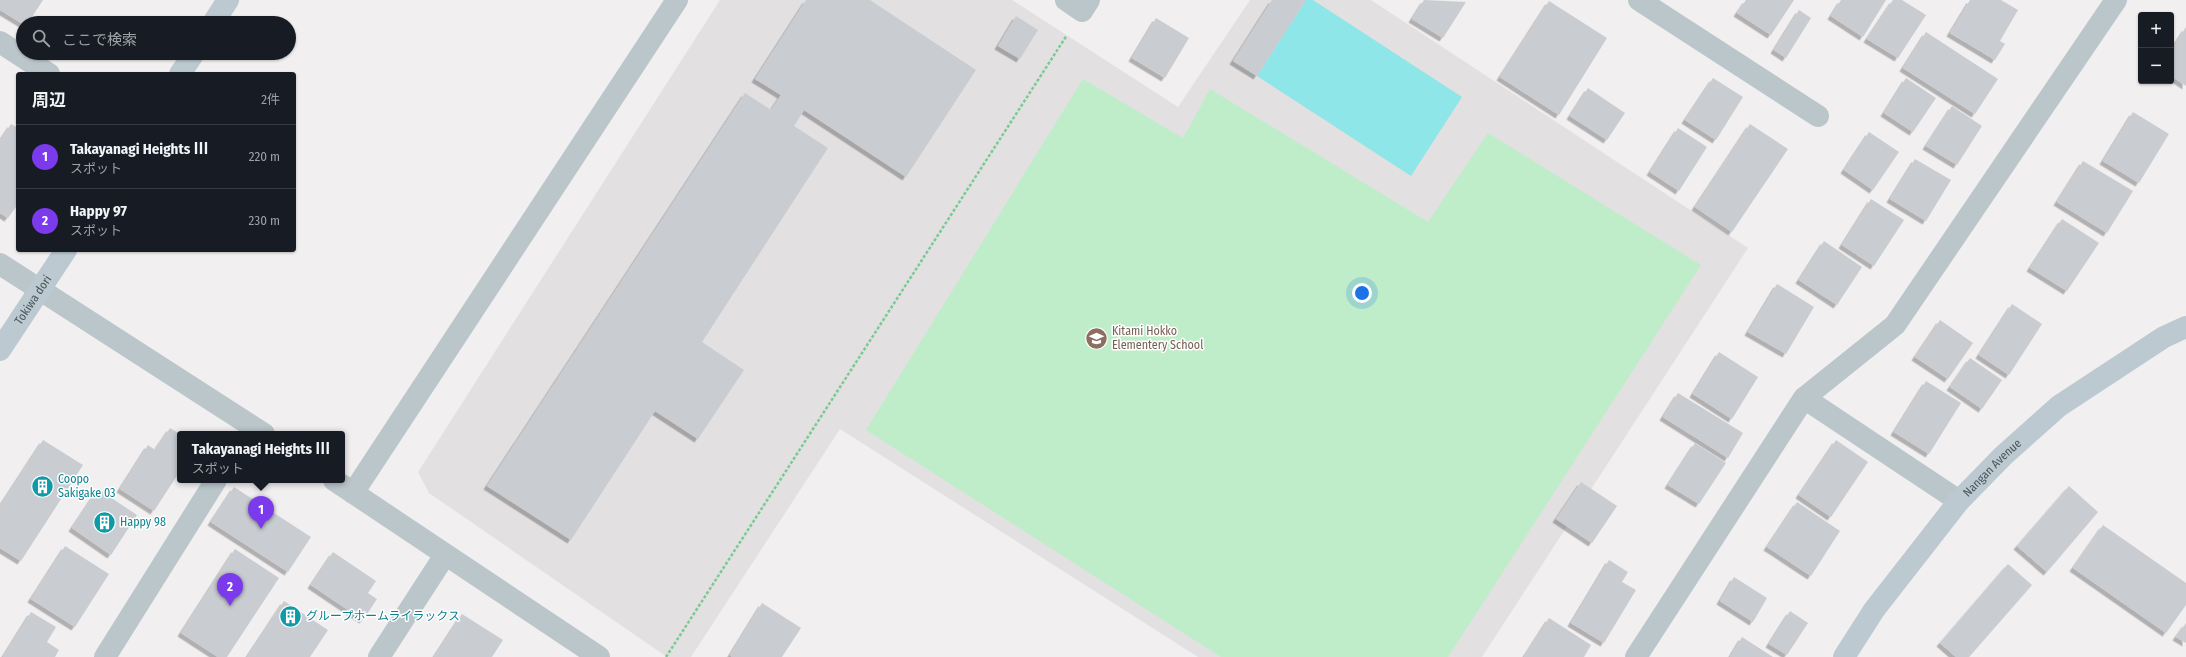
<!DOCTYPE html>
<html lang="ja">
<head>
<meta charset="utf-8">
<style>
	:root { --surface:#171b24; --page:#242831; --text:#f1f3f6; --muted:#9ea1a6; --line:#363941; --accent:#7c3aed }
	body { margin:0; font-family:"Fira Sans Condensed","Noto Sans JP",sans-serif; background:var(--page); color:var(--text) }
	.controls { position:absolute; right:12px; top:12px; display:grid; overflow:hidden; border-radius:4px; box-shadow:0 1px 3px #0004 }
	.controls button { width:36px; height:36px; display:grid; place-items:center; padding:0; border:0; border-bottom:1px solid var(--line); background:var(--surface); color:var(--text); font:20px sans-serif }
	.you { position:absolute; left:1362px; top:293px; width:14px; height:14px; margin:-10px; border:3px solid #fff; border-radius:50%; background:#1a73e8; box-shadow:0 0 0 6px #1a73e833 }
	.badge { display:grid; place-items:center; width:26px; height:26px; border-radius:50%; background:var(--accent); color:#fff; font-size:13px; font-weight:700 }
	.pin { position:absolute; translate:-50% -33px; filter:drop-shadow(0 1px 2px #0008) }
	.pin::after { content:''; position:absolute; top:21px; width:14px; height:12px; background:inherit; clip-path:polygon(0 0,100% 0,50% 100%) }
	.popup { position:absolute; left:177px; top:431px; width:168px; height:52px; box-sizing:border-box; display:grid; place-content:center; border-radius:4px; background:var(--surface); filter:drop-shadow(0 1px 3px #0005); font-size:13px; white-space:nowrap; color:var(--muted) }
	.popup b { font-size:15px; color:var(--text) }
	.popup::after { content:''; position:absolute; left:50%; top:100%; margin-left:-8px; border:8px solid transparent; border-top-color:var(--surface) }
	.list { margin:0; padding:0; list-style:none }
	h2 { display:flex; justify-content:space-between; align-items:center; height:52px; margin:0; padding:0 16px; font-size:17px }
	h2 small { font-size:13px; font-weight:400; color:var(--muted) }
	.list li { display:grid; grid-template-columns:26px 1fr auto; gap:12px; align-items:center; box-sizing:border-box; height:64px; padding:0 16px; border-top:1px solid var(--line) }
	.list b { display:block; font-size:15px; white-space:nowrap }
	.list p { margin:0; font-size:13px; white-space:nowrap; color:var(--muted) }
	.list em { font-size:13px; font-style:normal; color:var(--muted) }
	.icon { flex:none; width:22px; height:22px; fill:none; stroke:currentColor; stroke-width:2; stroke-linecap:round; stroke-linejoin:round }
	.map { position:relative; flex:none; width:2186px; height:657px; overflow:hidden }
	.search { position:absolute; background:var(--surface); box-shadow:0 1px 3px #0004; left:16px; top:16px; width:280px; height:44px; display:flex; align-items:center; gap:10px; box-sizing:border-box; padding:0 14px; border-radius:22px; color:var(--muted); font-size:15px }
	.panel { position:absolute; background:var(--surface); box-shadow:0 1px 3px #0004; left:16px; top:72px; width:280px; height:180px; border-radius:4px }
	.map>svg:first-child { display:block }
</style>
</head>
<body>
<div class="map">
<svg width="2186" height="657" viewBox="0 0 2186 657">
	<defs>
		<filter id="shadow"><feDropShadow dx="-3.5" dy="3.5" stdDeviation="0" flood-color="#0004"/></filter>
	</defs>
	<rect width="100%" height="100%" fill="#f1eff0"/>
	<!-- education -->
	<path fill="#e2e0e1" d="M 720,0 L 1012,0 L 1178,107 L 1250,0 L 1371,0 L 1748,248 L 1482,657 L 1198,657 L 840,429 L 691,657 L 667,657 L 429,493 L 418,472 Z"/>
	<!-- green -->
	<path fill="#bfedc9" d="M 1083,79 L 1183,138 L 1210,89 L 1428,222 L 1488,133 L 1701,265 L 1448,657 L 1221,657 L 866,430 Z"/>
	<!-- water -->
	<path fill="#8ee6e8" d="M 1306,0 L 1313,0 L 1462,97 L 1411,176 L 1257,76 Z"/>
	<!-- building -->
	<path fill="#c9cdd1" filter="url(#shadow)" d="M 0,0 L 43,0 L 28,23 L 23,24 L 0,10 Z
		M 806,0 L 870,0 L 976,70 L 906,177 L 804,110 L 794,126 L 828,148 L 702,342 L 744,370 L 698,439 L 655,411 L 571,540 L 487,486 L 745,93 L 771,110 L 781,95 L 755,79 Z
		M 1272,0 L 1306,0 L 1257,76 L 1233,61 Z
		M 1424,0 L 1466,2 L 1443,38 L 1412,19 Z
		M 1746,0 L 1794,0 L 1771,35 L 1737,13 Z
		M 1841,0 L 1886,0 L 1863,37 L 1831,16 Z
		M 1893,0 L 1902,0 L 1926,15 L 1898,58 L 1867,39 Z
		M 1970,0 L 2001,0 L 2018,10 L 2000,41 L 2005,44 L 1995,60 L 1950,33 Z
		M 1549,1 L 1607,38 L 1559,115 L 1500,77 Z
		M 1799,10 L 1811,18 L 1786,58 L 1774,50 Z
		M 1016,16 L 1038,30 L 1020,59 L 998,46 Z
		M 1156,18 L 1189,38 L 1165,78 L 1132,58 Z
		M 2186,27 L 2186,86 L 2171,76 L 2171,50 Z
		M 1926,32 L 1998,79 L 1975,114 L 1903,68 Z
		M 1713,78 L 1743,97 L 1716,140 L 1685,120 Z
		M 1906,78 L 1936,98 L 1913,132 L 1884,113 Z
		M 1588,88 L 1625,113 L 1607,140 L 1570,116 Z
		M 1952,106 L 1982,126 L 1957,165 L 1926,146 Z
		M 2133,112 L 2169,134 L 2139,183 L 2103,161 Z
		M 11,124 L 18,128 L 18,204 L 8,218 L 0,213 L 0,141 Z
		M 1750,124 L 1788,149 L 1732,232 L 1695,207 Z
		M 1678,128 L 1707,147 L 1679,191 L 1650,172 Z
		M 1869,132 L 1899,152 L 1873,190 L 1844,170 Z
		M 1915,159 L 1951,180 L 1926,221 L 1890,199 Z
		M 2083,161 L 2133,191 L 2107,233 L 2057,202 Z
		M 1871,199 L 1904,220 L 1874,266 L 1842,245 Z
		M 2062,219 L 2099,243 L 2067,291 L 2030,268 Z
		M 1824,241 L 1862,267 L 1837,305 L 1799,280 Z
		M 1777,284 L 1814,307 L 1786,354 L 1748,332 Z
		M 2012,304 L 2042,324 L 2009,375 L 1979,355 Z
		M 1940,320 L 1973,343 L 1948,379 L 1915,357 Z
		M 1719,352 L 1758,377 L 1732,419 L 1693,394 Z
		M 1970,358 L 2002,380 L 1982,409 L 1950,387 Z
		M 1926,381 L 1961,403 L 1929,454 L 1894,432 Z
		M 1678,393 L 1743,433 L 1728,458 L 1663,417 Z
		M 170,428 L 180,434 L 180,471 L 154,511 L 120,489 L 148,445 L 155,450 Z
		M 43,440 L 83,465 L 21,561 L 0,548 L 0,506 Z
		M 1836,440 L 1868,462 L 1831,517 L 1799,495 Z
		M 1695,443 L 1726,463 L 1699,504 L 1668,485 Z
		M 1581,482 L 1617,506 L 1592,543 L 1556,519 Z
		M 2069,486 L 2098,512 L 2047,572 L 2017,546 Z
		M 234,487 L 311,537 L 288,572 L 211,522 Z
		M 98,489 L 137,515 L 111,555 L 72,528 Z
		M 1797,502 L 1840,531 L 1811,576 L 1767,547 Z
		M 2103,525 L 2186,583 L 2186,605 L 2166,633 L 2073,568 Z
		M 65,546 L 109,574 L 75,627 L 31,599 Z
		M 235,549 L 279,578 L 227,657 L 218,657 L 181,633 Z
		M 333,552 L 376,581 L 368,593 L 377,599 L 363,620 L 311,585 Z
		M 1609,560 L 1628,572 L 1622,582 L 1636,590 L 1604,643 L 1571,623 Z
		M 2008,564 L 2032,585 L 1969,657 L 1956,657 L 1940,643 Z
		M 1734,577 L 1767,598 L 1753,622 L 1720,601 Z
		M 284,601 L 328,630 L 310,657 L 247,657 Z
		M 762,603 L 801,628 L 782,657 L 732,657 L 730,655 Z
		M 1790,611 L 1808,623 L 1787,655 L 1769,644 Z
		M 31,612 L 56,627 L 47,642 L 59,650 L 55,657 L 3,657 Z
		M 462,614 L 503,640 L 492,657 L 434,657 Z
		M 1549,618 L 1591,645 L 1584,657 L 1524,657 Z
		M 2186,623 L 2186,643 L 2176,637 Z
		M 1742,637 L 1773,657 L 1730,657 Z"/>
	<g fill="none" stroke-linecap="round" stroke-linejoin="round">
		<!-- path -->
		<path stroke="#79ca93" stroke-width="2.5" stroke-dasharray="3 2" stroke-linecap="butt" d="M 666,657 L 1067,35"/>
		<!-- street -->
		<path stroke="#bbc6cb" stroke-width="22" d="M 1066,0 L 1082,11 L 1089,0
			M 1639,0 L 1818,116
			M 0,42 L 49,74
			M 0,264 L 264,434
			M 1804,398 L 1959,501
			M 334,480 L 599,657
			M 353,493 L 677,0
			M 105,657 L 216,480
			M 379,657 L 445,555
			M 1636,657 L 1804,398 L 1895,325 L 2116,0"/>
		<!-- secondary -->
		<g stroke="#bcc9d0" stroke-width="22">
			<path d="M 213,23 L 228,0"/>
			<path d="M 180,74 L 194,53"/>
			<path id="s1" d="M 0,350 L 66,250"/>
			<path id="s2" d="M 1844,657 L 1874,610 L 1959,501 L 2003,456 L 2059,406 L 2164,337 L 2186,327"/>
		</g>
	</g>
	<!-- icons -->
	<defs>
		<symbol id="school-disc" viewBox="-11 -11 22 22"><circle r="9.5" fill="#8d6e63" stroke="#fff"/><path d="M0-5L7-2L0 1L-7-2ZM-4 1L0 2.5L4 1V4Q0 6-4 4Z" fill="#fff"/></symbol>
		<symbol id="building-disc" viewBox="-11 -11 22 22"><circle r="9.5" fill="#0f9aa8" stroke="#fff"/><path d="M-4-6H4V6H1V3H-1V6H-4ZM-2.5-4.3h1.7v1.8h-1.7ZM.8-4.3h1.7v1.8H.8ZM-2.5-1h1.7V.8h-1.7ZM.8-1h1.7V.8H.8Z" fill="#fff"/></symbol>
	</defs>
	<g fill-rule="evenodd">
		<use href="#school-disc" x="1084" y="326" width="25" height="25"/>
		<use href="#building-disc" x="30" y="474" width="25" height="25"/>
		<use href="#building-disc" x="92" y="510" width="25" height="25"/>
		<use href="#building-disc" x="278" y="604" width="25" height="25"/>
	</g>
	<g text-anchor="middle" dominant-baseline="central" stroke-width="3" stroke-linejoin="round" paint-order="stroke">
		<!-- street labels -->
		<g font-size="12" fill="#48565c" stroke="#fff">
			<text stroke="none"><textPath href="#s1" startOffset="60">Tokiwa dori</textPath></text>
			<text stroke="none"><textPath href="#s2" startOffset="241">Nangan Avenue</textPath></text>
		</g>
		<!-- education labels -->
		<g font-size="12" fill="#785e54" stroke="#fff" text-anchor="start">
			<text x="1112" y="331">Kitami Hokko<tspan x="1112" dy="14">Elementery School</tspan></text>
		</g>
		<!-- culture labels -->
		<g font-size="12" fill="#0d838f" stroke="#fff" text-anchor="start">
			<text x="58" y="479">Coopo<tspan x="58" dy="14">Sakigake 03</tspan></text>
			<text x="120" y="522">Happy 98</text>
			<text x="306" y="616">グループホームライラックス</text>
		</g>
	</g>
</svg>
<div class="controls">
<button>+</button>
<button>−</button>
</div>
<div class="you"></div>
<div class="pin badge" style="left:261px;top:529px">1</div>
<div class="popup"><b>Takayanagi Heights Ⅲ</b>スポット</div>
<div class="pin badge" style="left:230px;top:606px">2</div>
<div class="search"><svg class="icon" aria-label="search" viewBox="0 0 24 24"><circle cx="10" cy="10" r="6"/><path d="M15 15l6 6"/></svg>ここで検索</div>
<section class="panel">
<h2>周辺<small>2件</small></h2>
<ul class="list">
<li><span class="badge">1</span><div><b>Takayanagi Heights Ⅲ</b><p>スポット</p></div><em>220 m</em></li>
<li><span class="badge">2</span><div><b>Happy 97</b><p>スポット</p></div><em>230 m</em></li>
</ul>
</section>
</div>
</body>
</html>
